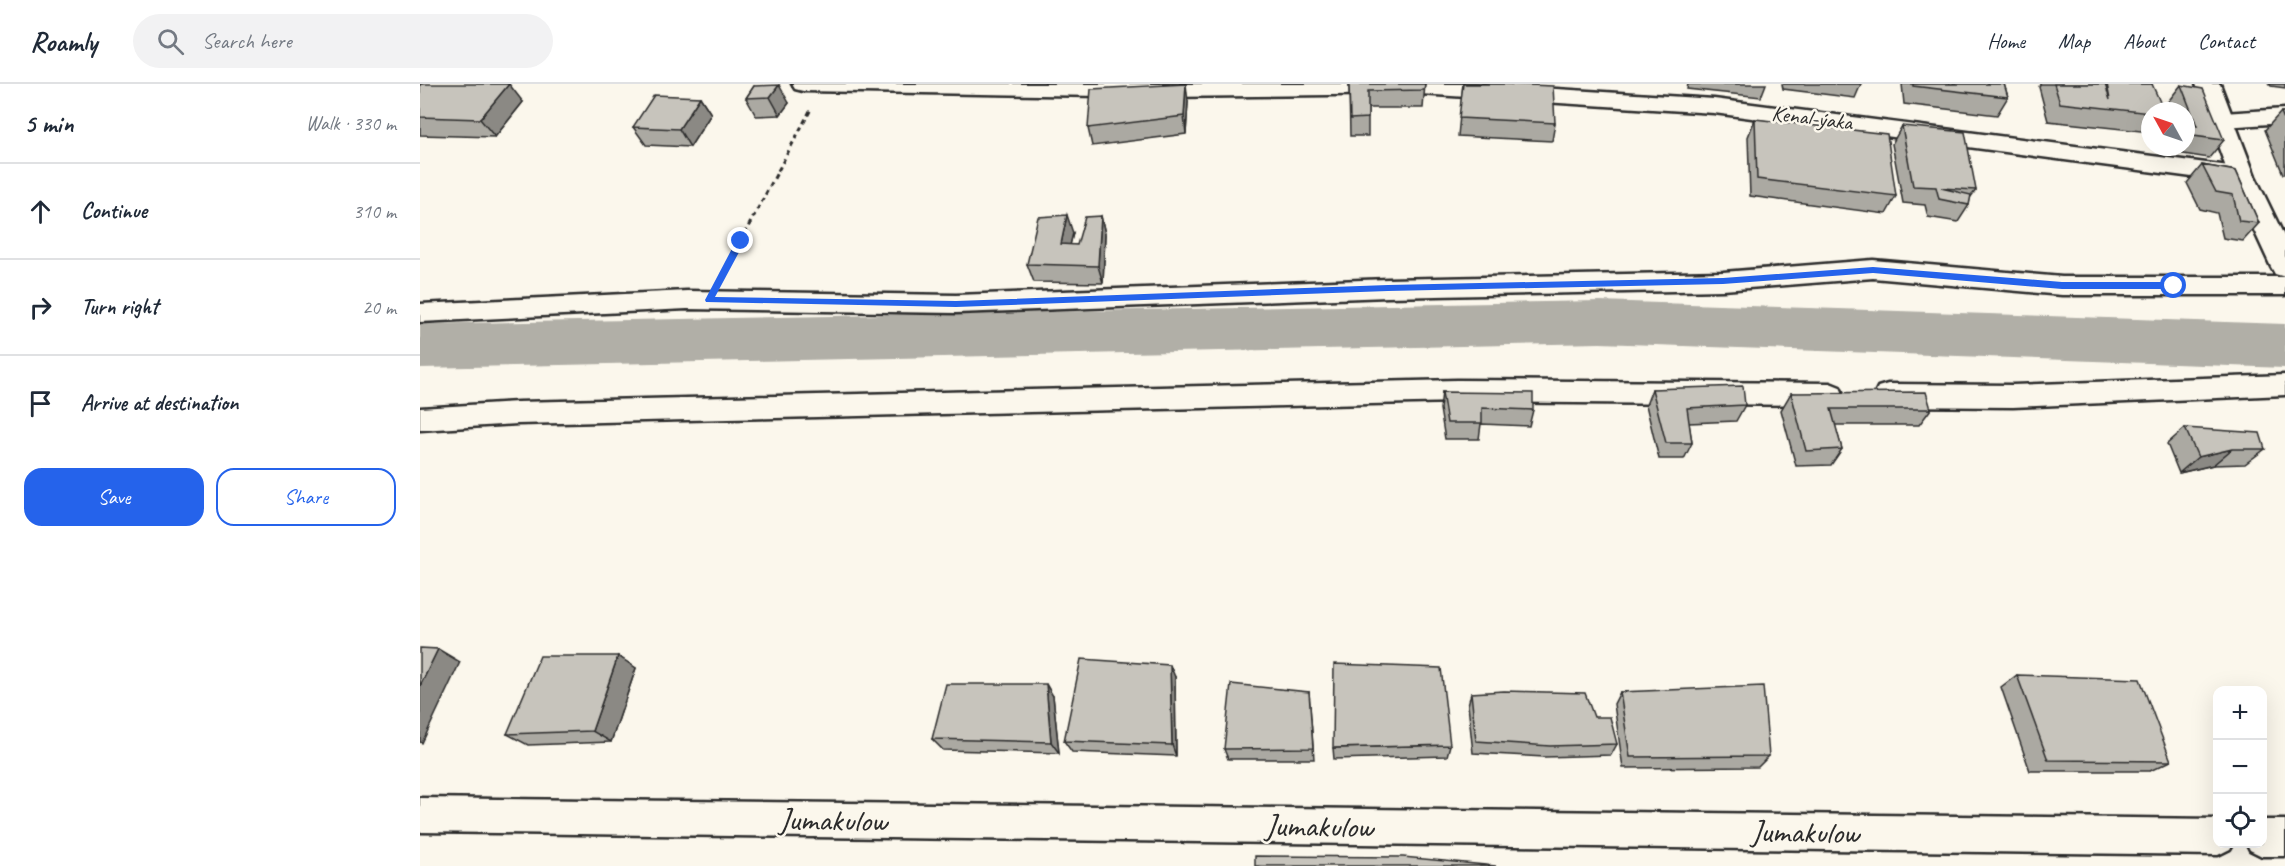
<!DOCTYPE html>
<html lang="en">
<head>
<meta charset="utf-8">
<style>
	:root { --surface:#fff; --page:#f2f2f3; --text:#1f2937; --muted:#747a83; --line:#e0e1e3; --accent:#2563eb }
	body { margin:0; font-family:Caveat,sans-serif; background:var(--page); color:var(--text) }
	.controls { position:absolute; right:18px; bottom:18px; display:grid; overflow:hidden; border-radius:12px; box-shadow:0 6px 24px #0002 }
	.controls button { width:54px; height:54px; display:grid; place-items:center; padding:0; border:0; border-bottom:2px solid var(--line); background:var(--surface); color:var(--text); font:30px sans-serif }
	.compass { position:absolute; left:1721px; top:18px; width:54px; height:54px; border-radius:50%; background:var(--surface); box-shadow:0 6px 24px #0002; rotate:310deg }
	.stop { position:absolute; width:18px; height:18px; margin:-14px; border:4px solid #2563eb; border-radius:50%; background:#fff }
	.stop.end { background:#2563eb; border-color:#fff; box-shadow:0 2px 6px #0008 }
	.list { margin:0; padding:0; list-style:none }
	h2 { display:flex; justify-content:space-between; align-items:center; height:78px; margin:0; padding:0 24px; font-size:26px }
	h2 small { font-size:20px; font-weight:400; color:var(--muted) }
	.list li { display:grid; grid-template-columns:39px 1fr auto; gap:18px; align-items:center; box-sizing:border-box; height:96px; padding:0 24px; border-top:2px solid var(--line) }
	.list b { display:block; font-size:22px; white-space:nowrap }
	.list em { font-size:20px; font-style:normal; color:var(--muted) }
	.actions { display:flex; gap:12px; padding:18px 24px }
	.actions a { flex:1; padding:14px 0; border:2px solid var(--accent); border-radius:18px; text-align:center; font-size:21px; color:var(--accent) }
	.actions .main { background:var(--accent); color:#fff }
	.icon { flex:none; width:33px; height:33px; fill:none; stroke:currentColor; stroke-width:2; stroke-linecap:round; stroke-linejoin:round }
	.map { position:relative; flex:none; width:1865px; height:782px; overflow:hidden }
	header { display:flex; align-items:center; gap:36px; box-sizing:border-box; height:84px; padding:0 30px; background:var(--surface); border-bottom:2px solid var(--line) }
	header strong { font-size:28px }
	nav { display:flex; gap:33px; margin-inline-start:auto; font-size:21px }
	.search { width:420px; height:54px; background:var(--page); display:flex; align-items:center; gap:15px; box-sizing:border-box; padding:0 21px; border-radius:33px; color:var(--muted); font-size:22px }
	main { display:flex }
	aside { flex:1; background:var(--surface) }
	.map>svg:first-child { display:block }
</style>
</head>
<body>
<header>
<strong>Roamly</strong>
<div class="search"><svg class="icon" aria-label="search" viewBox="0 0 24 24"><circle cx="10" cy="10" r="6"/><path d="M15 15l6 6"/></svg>Search here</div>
<nav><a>Home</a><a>Map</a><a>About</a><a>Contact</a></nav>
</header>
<main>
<aside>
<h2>5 min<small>Walk · 330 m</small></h2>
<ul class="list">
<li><svg class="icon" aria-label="ahead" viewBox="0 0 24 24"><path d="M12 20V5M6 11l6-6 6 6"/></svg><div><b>Continue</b></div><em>310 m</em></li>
<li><svg class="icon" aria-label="right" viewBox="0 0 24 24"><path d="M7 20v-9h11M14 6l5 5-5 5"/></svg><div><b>Turn right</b></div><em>20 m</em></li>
<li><svg class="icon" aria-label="arrive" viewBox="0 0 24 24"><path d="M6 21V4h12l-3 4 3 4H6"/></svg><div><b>Arrive at destination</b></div></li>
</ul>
<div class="actions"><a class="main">Save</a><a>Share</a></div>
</aside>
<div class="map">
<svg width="1865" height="782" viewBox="0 0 1865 782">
	<rect width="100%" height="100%" fill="#fbf7ec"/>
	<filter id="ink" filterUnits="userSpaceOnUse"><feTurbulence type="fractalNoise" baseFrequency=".0167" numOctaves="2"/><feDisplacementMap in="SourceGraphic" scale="12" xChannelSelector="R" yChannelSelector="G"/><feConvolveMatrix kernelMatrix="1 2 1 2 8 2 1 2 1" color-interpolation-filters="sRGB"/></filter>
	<g filter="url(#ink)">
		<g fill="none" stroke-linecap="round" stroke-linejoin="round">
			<!-- river -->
			<path fill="#b1afa7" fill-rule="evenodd" d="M 1180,217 L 1865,240 L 1865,284 L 1180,259 L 0,284 L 0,240 Z"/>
			<defs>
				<path id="minor" d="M 372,0 L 1056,0 L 1294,15 L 1817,83 L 1825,86 L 1828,91 L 1825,96 L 1817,99 L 1294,29 L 1000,10 L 742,13 L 383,7 L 375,5 Z
					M 1865,25 L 1865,39 L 1803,43 L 1795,41 L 1792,36 L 1795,31 L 1803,29 Z
					M 1453,176 L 1642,193 L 1865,193 L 1865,211 L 1642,211 L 1453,194 L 1303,206 L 968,213 L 536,229 L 267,225 L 0,238 L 0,220 L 267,207 L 536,211 L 968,195 L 1303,188 Z
					M 1865,291 L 1865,311 L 1593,323 L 1468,322 L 1458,319 L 1454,311 L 1458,303 L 1468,300 L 1593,301 Z
					M 1037,296 L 1410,299 L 1420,303 L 1423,310 L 1420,317 L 1410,321 L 1037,318 L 98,340 L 0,346 L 0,324 L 98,318 Z
					M 0,714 L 1798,735 L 1798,760 L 1813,760 L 1810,765 L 1798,771 L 0,748 Z
					M 1842,736 L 1865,736 L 1865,772 L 1842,772 L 1830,766 L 1827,760 L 1842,760 Z"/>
				<path id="tertiary" d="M 1776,0 L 1800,0 L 1835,92 L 1865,154 L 1865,193 L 1855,190 L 1851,183 L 1809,92 Z"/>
			</defs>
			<!-- minor casing -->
			<use href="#minor" stroke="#2b2b2b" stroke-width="5"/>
			<!-- tertiary casing -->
			<use href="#tertiary" stroke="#2b2b2b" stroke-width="5"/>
			<!-- path -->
			<path stroke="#2b2b2b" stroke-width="3" stroke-dasharray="5 4" stroke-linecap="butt" d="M 303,190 L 391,25"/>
			<!-- minor -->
			<use href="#minor" fill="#fbf7ec" fill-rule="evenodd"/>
			<!-- tertiary -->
			<use href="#tertiary" fill="#fbf7ec" fill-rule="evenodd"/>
		</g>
		<!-- wall -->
		<path fill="#aba9a2" stroke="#2b2b2b" stroke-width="1.5" d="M 0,0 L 103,18 L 75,53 L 0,51 Z
			M 929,0 L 1005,0 L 1003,24 L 948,24 L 948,52 L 930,52 Z
			M 1043,0 L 1135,39 L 1132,57 L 1038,52 Z
			M 1268,0 L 1346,0 L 1341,13 L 1267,5 Z
			M 1362,0 L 1441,0 L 1435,14 L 1363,5 Z
			M 1482,0 L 1584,0 L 1588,13 L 1577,31 L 1484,20 Z
			M 1620,0 L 1732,0 L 1730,27 L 1730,48 L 1628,37 L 1619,3 Z
			M 1849,0 L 1865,0 L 1865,4 L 1851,2 Z
			M 1761,1 L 1804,56 L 1789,74 L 1744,67 L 1743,63 L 1766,63 L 1766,27 L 1750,27 L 1747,19 Z
			M 334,2 L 369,19 L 360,31 L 336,32 L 326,14 Z
			M 280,13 L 291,30 L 270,63 L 226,61 L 213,43 Z
			M 768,18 L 766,50 L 672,62 L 668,44 Z
			M 1861,28 L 1865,28 L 1865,90 L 1863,90 L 1845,46 Z
			M 1335,35 L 1476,112 L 1466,130 L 1330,112 L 1328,53 Z
			M 1482,42 L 1556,106 L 1550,114 L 1549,121 L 1538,138 L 1508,133 L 1505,121 L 1483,119 L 1472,60 Z
			M 1782,81 L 1816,87 L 1839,139 L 1823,157 L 1803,154 L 1797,129 L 1780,125 L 1767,99 Z
			M 681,132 L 685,150 L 683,199 L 614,198 L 607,180 L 653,149 L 650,161 L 657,161 Z
			M 1232,305 L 1325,321 L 1316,337 L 1269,339 L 1272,359 L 1264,375 L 1239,375 L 1226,321 Z
			M 1022,308 L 1113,326 L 1109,342 L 1061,340 L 1059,355 L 1025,355 L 1020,325 Z
			M 1371,309 L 1511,325 L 1499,341 L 1415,341 L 1422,365 L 1411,381 L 1376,382 L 1361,326 Z
			M 1765,344 L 1845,365 L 1825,380 L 1793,381 L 1759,389 L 1747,360 Z
			M 198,572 L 216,584 L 191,658 L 108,661 L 87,650 Z
			M 1597,591 L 1751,677 L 1730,687 L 1610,687 L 1581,603 Z
			M 755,593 L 756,672 L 652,668 L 644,657 Z
			M 889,608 L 894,675 L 808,675 L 804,665 Z
			M 1200,608 L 1349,672 L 1338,683 L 1203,684 L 1194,620 Z
			M 1051,609 L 1174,633 L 1197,660 L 1191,671 L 1125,673 L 1053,669 L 1048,621 Z
			M 633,612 L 639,669 L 523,666 L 512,655 Z
			M 1030,661 L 1027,672 L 914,675 L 913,664 Z"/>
		<!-- shaded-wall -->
		<path fill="#8b8984" stroke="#2b2b2b" stroke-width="1.5" d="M 89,0 L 103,18 L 75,53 L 60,35 Z
			M 766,0 L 768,18 L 766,50 L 764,32 Z
			M 359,1 L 369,19 L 360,31 L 350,13 Z
			M 280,13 L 291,30 L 270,63 L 259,45 Z
			M 647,131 L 653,149 L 646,178 L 641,160 Z
			M 681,132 L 685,150 L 683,199 L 678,182 Z
			M 1812,365 L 1793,381 L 1759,389 L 1778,373 Z
			M 18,565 L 40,578 L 2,659 L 0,658 L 0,602 Z
			M 198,572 L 216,584 L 191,658 L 172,647 Z
			M 750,581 L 755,593 L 756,672 L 752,661 Z
			M 626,600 L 633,612 L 639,669 L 631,658 Z"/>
		<!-- building -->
		<path fill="#c7c4bc" stroke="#2b2b2b" stroke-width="1.5" d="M 0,0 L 89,0 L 60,35 L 0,33 Z
			M 766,0 L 764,32 L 668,44 L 671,5 Z
			M 929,0 L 1005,0 L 1004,6 L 948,7 L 948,34 L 930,35 Z
			M 1043,0 L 1083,0 L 1133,2 L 1135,39 L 1039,34 Z
			M 1493,0 L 1584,0 L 1588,13 L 1493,2 Z
			M 1634,0 L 1685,0 L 1690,16 L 1687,0 L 1732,0 L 1744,27 L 1730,27 L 1730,29 L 1640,19 Z
			M 359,1 L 350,13 L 326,14 L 334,2 Z
			M 1761,1 L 1783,5 L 1804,56 L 1766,51 L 1766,40 L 1777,42 Z
			M 234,11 L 280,13 L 259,45 L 213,43 Z
			M 1861,28 L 1865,28 L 1865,38 Z
			M 1335,35 L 1467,50 L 1476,112 L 1337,95 Z
			M 1482,42 L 1545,48 L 1556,106 L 1521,104 L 1551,111 L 1549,121 L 1519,115 L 1516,103 L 1493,102 Z
			M 1782,81 L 1816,87 L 1839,139 L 1819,137 L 1813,111 L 1796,108 Z
			M 647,131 L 641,160 L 657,161 L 665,133 L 681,132 L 678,182 L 607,180 L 618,133 Z
			M 1323,302 L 1325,321 L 1267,324 L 1272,359 L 1246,359 L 1232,305 Z
			M 1022,308 L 1113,309 L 1113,326 L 1062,324 L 1062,339 L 1027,339 Z
			M 1506,308 L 1511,325 L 1411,325 L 1422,365 L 1386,367 L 1371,309 Z
			M 1765,344 L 1840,349 L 1845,365 L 1812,365 L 1778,373 Z
			M 0,564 L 18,565 L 0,602 Z
			M 120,572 L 198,572 L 172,647 L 87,650 Z
			M 661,575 L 750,581 L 752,661 L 644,657 Z
			M 914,580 L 1021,584 L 1030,661 L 913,664 Z
			M 1597,591 L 1720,595 L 1751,677 L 1628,676 Z
			M 526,600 L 626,600 L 631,658 L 512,655 Z
			M 811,600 L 889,608 L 893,664 L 804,665 Z
			M 1343,602 L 1349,672 L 1210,673 L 1200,608 Z
			M 1084,607 L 1165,609 L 1174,633 L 1190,633 L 1197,660 L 1130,662 L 1056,657 L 1051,609 Z
			M 835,772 L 983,773 L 1076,782 L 835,782 Z"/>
	</g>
	<!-- route -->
	<path fill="#2563eb" d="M 321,154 L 325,157 L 295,213 L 536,217 L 968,201 L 1303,194 L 1453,183 L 1642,198 L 1754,198 L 1758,202 L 1754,205 L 1642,205 L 1453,189 L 1303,200 L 968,207 L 536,223 L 286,218 L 285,216 L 316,157 Z"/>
	<g text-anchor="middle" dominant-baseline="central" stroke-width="5" stroke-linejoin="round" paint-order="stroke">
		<!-- far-street labels -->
		<g font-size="22" fill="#2b2b2b" stroke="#fbf7ec">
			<text transform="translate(1392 34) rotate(7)">Kenal-ýaka</text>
		</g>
		<!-- near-street labels -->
		<g font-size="32" fill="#2b2b2b" stroke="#fbf7ec">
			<text transform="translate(413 736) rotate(1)">Jumakulow</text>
			<text transform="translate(899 742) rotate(1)">Jumakulow</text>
			<text transform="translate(1385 748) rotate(1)">Jumakulow</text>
		</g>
	</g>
</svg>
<div class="controls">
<button>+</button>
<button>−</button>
<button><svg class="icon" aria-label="locate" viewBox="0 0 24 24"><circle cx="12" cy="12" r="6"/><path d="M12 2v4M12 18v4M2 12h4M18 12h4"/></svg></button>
</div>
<svg class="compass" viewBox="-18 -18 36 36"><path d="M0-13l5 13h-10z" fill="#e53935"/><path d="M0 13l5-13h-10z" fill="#747a83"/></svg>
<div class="stop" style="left:1754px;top:202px"></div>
<div class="stop end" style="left:321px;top:157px"></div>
</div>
</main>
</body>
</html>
